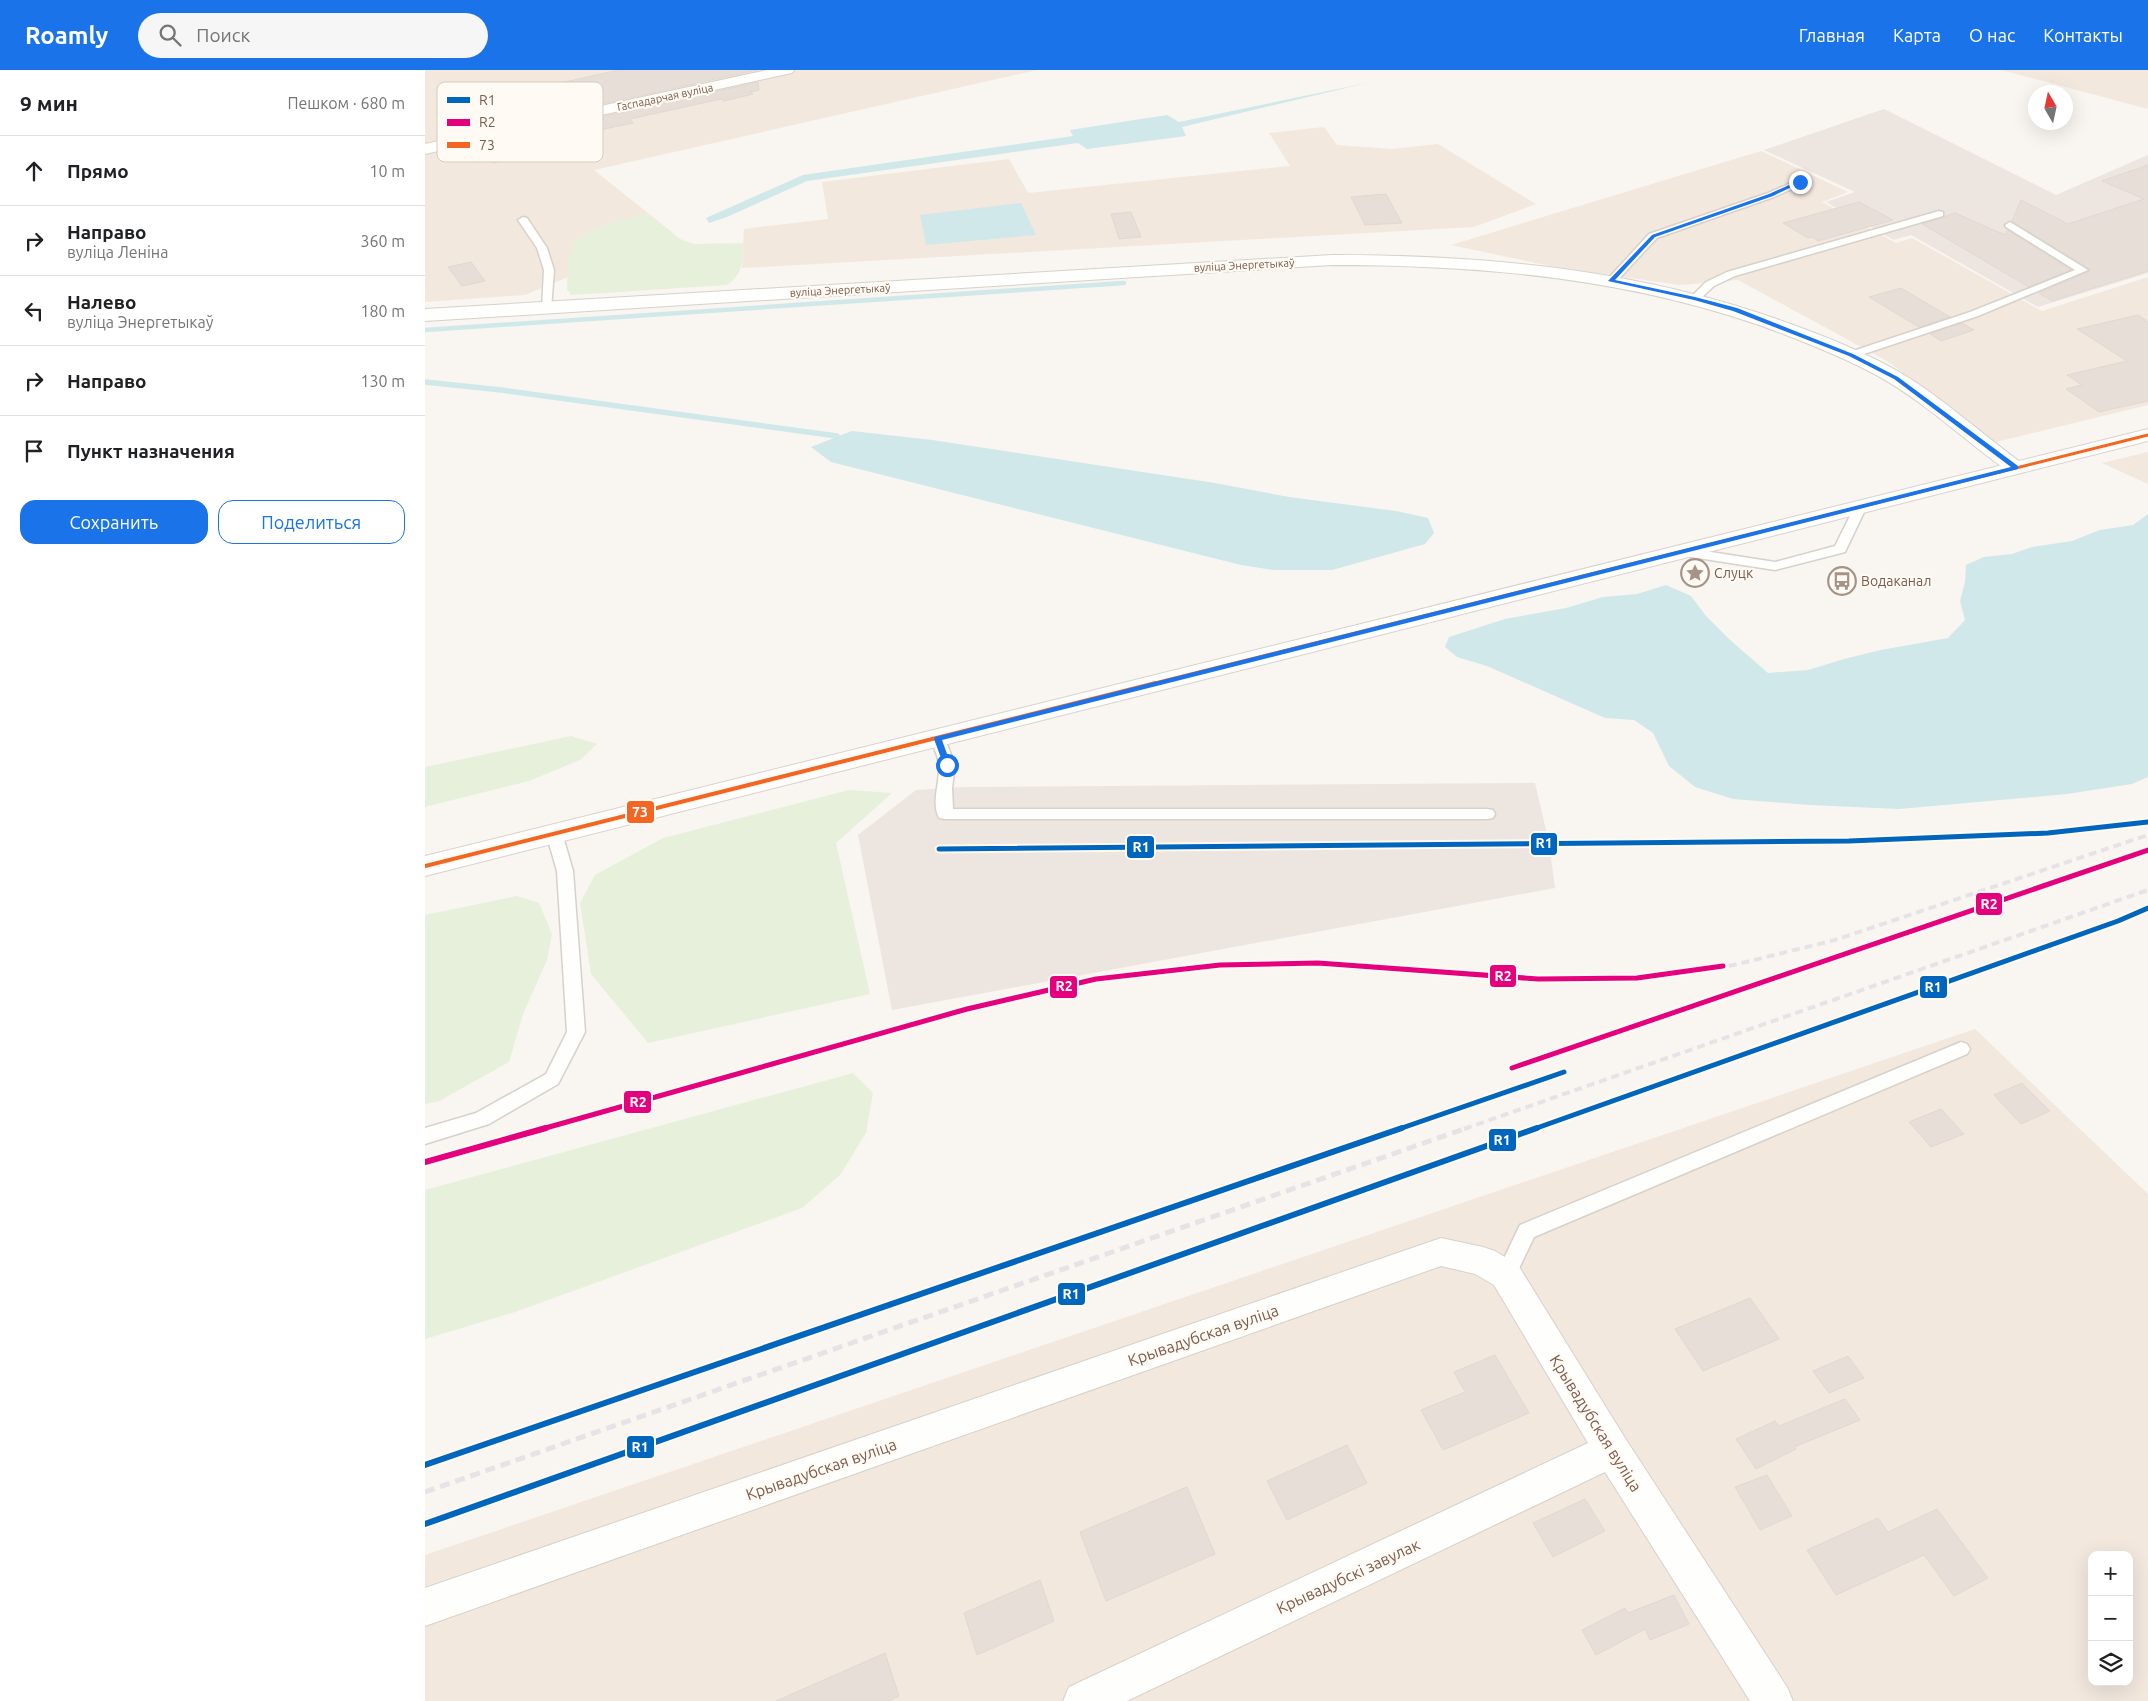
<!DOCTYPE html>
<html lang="ru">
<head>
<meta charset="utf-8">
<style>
	:root { --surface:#fff; --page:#f6f6f6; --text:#202124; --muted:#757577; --line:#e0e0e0; --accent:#1a73e8 }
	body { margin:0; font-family:Ubuntu,sans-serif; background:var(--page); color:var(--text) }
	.controls { position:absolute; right:15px; bottom:15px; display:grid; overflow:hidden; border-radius:10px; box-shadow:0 5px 20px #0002 }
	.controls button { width:45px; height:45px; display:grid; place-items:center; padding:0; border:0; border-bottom:1px solid var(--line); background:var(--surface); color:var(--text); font:25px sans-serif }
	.compass { position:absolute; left:1603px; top:15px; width:45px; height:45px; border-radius:50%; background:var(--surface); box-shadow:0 5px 20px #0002; rotate:351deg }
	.stop { position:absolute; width:15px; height:15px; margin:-11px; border:4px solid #1a73e8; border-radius:50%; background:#fff }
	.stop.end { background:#1a73e8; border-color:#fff; box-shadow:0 1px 5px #0008 }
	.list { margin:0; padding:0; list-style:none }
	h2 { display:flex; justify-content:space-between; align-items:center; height:65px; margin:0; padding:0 20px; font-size:21px }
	h2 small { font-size:16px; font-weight:400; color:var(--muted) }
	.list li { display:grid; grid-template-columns:32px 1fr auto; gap:15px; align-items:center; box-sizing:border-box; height:70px; padding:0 20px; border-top:1px solid var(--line) }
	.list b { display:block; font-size:19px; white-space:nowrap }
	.list p { margin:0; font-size:16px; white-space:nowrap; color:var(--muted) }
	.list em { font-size:16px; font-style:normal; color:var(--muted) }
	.actions { display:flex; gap:10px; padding:15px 20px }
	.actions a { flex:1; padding:11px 0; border:1px solid var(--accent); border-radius:15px; text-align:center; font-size:18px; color:var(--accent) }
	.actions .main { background:var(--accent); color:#fff }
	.icon { flex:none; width:28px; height:28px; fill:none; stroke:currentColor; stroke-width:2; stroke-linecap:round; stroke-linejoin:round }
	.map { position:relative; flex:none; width:1723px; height:1631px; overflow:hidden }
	header { display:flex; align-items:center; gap:30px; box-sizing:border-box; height:70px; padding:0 25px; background:var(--accent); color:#fff }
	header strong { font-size:24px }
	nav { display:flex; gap:28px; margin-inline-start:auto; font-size:18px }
	.search { width:350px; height:45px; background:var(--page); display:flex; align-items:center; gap:12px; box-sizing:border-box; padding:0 18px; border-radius:28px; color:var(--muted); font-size:19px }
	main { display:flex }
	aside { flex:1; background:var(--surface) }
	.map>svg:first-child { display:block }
</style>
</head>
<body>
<header>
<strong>Roamly</strong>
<div class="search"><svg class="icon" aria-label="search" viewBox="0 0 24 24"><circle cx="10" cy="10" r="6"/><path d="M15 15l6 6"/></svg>Поиск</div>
<nav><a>Главная</a><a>Карта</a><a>О нас</a><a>Контакты</a></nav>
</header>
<main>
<aside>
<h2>9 мин<small>Пешком · 680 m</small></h2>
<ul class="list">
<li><svg class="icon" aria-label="ahead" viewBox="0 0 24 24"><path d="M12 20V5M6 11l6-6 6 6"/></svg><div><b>Прямо</b></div><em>10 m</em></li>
<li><svg class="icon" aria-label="right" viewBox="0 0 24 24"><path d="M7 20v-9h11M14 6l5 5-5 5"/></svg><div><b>Направо</b><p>вуліца Леніна</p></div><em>360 m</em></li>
<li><svg class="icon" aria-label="left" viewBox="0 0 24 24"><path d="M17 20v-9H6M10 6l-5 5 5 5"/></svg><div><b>Налево</b><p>вуліца Энергетыкаў</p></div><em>180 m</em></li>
<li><svg class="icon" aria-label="right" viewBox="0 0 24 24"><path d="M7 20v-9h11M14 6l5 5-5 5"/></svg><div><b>Направо</b></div><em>130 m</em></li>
<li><svg class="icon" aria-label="arrive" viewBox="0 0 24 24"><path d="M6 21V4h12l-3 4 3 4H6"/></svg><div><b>Пункт назначения</b></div></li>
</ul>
<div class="actions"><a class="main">Сохранить</a><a>Поделиться</a></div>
</aside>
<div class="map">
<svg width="1723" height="1631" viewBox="0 0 1723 1631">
	<rect width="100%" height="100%" fill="#f9f5f0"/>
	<!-- residential -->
	<path fill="#f2e8de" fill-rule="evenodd" d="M 0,0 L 612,0 L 169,100 L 248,163 L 100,225 L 0,232 Z
		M 1578,0 L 1723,0 L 1723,39 L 1584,2 Z
		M 899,57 L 912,75 L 967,79 L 1013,74 L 1111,134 L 1049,157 L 317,198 L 319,159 L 403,149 L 397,112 L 584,89 L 603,123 L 865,96 L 844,63 Z
		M 1336,81 L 1423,122 L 1397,132 L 1471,173 L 1487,168 L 1617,241 L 1723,207 L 1723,335 L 1571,372 L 1462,291 L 1313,210 L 1255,215 L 1130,197 L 1026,175 Z
		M 1723,382 L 1723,414 L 1677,393 Z
		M 1550,959 L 1723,1124 L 1723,1631 L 0,1631 L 0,1485 ZM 1667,1485 L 1704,1485 L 1704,1612 L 1667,1612 Z"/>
	<!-- industrial -->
	<path fill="#ede5e0" d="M 1459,39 L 1631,125 L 1723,85 L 1723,203 L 1613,237 L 1486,165 L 1469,170 L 1401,132 L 1430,122 L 1339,80 Z
		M 1110,713 L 1124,773 L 1130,818 L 467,940 L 433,765 L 491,720 L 541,717 Z"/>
	<!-- green -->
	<path fill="#e7f0db" d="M 222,143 L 255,169 L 269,174 L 318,173 C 317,193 319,203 302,215 L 146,225 L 142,219 C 143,207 142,191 146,180 C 153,159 203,148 222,143 Z
		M 146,666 L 172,674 L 155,690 L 104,711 L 0,737 L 0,697 Z
		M 424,720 L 467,723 L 411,773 L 445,924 L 223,973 L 166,904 L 155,833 L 170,805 L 238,768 Z
		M 92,826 L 114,833 L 127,864 L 122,890 L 98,944 L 84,992 L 14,1031 L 0,1034 L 0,845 Z
		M 428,1003 L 448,1023 L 441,1063 L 415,1105 L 377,1138 L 90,1242 L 0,1269 L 0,1120 Z"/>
	<!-- water -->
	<path fill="#d0e8ea" d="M 942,13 L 757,57 L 761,66 L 662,79 L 653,73 L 382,111 L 302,147 L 284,153 L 281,148 L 378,105 L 648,66 L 645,60 L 742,45 L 754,52 Z
		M 596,133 L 611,165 L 501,175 L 495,145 Z
		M 427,361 L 507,370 L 790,413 L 864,427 L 971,441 L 1003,448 L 1009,463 L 1000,474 L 907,500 L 849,500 L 816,495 L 406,392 L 386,377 Z
		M 1723,444 L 1723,707 L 1707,714 L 1642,724 L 1474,739 L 1385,735 L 1308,729 L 1270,717 L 1244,696 L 1228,663 L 1209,650 L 1180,648 L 1062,596 L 1032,587 L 1020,577 L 1024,567 L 1080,549 L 1141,538 L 1178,527 L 1212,524 L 1241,515 L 1266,526 L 1281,546 L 1304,569 L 1343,603 L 1383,600 L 1419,589 L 1456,580 L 1523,568 L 1540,550 L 1535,531 L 1540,512 L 1541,495 L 1559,487 L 1587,484 L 1607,477 L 1647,471 L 1675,460 L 1708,455 Z"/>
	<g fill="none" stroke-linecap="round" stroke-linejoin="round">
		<!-- stream-far1 -->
		<path stroke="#d0e8ea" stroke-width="4.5" d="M 0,260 L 699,213"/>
		<!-- stream -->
		<path stroke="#d0e8ea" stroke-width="5.5" d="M 0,312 L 76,320 L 412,366"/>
	</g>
	<!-- building -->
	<path fill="#e6ded7" stroke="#e2d8d2" d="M 194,0 L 332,0 L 126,45 L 115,32 L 143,26 L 126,15 Z
		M 333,12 L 334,20 L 325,22 L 328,24 L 299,31 L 296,29 L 205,49 L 208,53 L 145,66 L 136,56 Z
		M 76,69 L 91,88 L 68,93 L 63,86 L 44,89 L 35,78 Z
		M 1723,95 L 1723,201 L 1627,231 L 1614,223 L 1664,202 L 1665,199 L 1587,151 L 1596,130 L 1643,154 L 1719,129 L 1677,111 Z
		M 961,124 L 977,153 L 940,155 L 926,127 Z
		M 1434,132 L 1468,150 L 1393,171 L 1387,167 L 1383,168 L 1358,153 Z
		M 706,142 L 716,167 L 694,169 L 686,144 Z
		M 1530,143 L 1580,165 L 1582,160 L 1646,200 L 1604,217 L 1497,154 Z
		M 46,192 L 60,211 L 37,216 L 23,197 Z
		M 1476,218 L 1525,247 L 1494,257 L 1444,227 Z
		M 1713,245 L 1723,252 L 1723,331 L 1674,342 L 1641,319 L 1657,315 L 1642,305 L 1702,291 L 1652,259 Z
		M 1537,253 L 1549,260 L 1516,271 L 1505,264 Z
		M 1597,1013 L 1625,1041 L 1596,1054 L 1569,1025 Z
		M 1516,1039 L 1539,1064 L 1506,1077 L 1484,1052 Z
		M 1325,1228 L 1354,1269 L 1278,1301 L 1250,1259 Z
		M 1070,1285 L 1104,1343 L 1018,1380 L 996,1340 L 1040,1322 L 1029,1302 Z
		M 1423,1286 L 1439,1308 L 1404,1323 L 1388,1301 Z
		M 1420,1329 L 1435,1350 L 1369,1377 L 1371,1379 L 1331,1399 L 1311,1369 L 1350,1351 L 1354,1356 Z
		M 922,1375 L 942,1413 L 862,1450 L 842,1411 Z
		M 1342,1405 L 1367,1446 L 1335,1460 L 1310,1417 Z
		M 762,1417 L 790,1484 L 681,1531 L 655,1462 Z
		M 1160,1429 L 1180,1461 L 1128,1487 L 1108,1453 Z
		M 1512,1439 L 1563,1508 L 1529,1526 L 1499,1485 L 1411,1525 L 1382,1480 L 1453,1448 L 1463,1462 Z
		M 615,1510 L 629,1551 L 552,1585 L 539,1543 Z
		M 1249,1525 L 1264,1554 L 1225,1570 L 1220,1559 L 1171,1585 L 1157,1560 L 1200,1538 L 1203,1543 Z
		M 460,1583 L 474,1626 L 464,1631 L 351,1631 Z"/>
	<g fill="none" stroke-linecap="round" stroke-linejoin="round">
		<defs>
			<path id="service" d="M 1375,109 L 1378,110 L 1378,114 L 1349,127 L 1232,168 L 1190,213 L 1182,213 L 1181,211 L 1224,164 L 1343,123 Z
				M 1514,141 L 1518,142 L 1518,146 L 1310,206 L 1289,216 L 1274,230 L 1266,230 L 1265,228 L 1281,212 L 1302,202 Z
				M 98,147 L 102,148 L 122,178 L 129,200 L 126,240 L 122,241 L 117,238 L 119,200 L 112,178 L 93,150 Z
				M 1585,152 L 1663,200 L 1553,246 L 1430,287 L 1422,287 L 1420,285 L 1422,283 L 1545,242 L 1650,200 L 1581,157 L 1580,155 Z
				M 1435,434 L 1441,438 L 1420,482 L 1350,500 L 1260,486 L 1253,482 L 1260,478 L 1350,492 L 1410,476 L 1429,438 Z
				M 513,664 L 518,666 L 520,669 L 530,695 L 527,718 L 528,739 L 1062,739 L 1068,740 L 1070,744 L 1068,748 L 1062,749 L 520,749 L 514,748 C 506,733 515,712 514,696 C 514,687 508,677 506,669 L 508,666 Z
				M 129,758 L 135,759 L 137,763 L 148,801 L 160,962 L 133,1014 L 64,1054 L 0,1074 L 0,1058 L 51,1043 L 121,1004 L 142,962 L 132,801 L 121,763 L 123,759 Z
				M 1536,972 L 1542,974 L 1545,979 L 1542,984 L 1109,1167 L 1088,1211 L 1081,1214 L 1074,1211 L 1071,1205 L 1095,1155 Z"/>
			<path id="minor" d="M 1016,1168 L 1058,1177 L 1070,1181 L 1093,1195 L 1200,1368 L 1362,1617 L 1368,1631 L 1325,1631 L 1180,1402 L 702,1631 L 638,1631 L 644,1617 L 1163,1373 L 1069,1215 L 1050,1204 L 1016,1196 L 0,1556 L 0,1518 Z"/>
			<path id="tertiary" d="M 342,0 L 369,0 L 367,3 L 362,4 L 0,84 L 0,74 Z
				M 907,185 C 1065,185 1222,200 1371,256 C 1404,268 1436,281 1467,298 C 1514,324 1555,363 1598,394 L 1601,398 L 1598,402 L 1591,404 L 1584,402 C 1540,371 1500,332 1453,306 C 1422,289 1389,276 1356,263 C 1212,209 1060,195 907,195 L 0,251 L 0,239 Z"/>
			<path id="secondary" d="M 1723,359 L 1723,371 L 0,806 L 0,786 Z"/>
		</defs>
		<!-- service casing -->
		<use href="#service" stroke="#d7d1cb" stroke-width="3"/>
		<!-- minor casing -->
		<use href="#minor" stroke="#d7d1cb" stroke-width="2"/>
		<!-- tertiary casing -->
		<use href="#tertiary" stroke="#d7d1cb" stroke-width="2"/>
		<!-- secondary casing -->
		<use href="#secondary" stroke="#d9d2cb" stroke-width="2"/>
		<!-- service -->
		<use href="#service" fill="#fefefd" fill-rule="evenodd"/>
		<!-- minor -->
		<use href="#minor" fill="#fefefd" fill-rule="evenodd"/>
		<!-- tertiary -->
		<use href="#tertiary" fill="#fefefd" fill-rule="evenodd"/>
		<!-- secondary -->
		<use href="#secondary" fill="#fefefd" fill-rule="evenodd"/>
		<!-- rail-far1 -->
		<path stroke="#e6e3e7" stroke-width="4" stroke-dasharray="8 5" stroke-linecap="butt" d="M 514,779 L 1424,771 L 1623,763 L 1723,752
			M 117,1059 L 542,939 L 671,909 L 795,895 L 893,893 L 1113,909 L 1212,908 L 1309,895 L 1410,870 L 1723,765
			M 1039,1059 L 1723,820
			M 1109,1059 L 1693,851 L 1723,838"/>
		<!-- rail -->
		<path stroke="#e6e3e7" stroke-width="5" stroke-dasharray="10 6" stroke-linecap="butt" d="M 0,1092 L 121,1058
			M 0,1422 L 1042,1058
			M 0,1454 L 1112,1058"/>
		<defs>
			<path id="bus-1-far1" d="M 726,614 L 1723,365"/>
			<path id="bus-1" d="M 0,796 L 731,613"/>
		</defs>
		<!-- bus-1-far1 casing -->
		<use href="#bus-1-far1" stroke="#fffaf3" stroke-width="6"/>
		<!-- bus-1 casing -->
		<use href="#bus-1" stroke="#fffaf3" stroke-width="8"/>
		<!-- bus-1-far1 -->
		<use href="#bus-1-far1" stroke="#f26522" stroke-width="3"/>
		<!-- bus-1 -->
		<use href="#bus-1" stroke="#f26522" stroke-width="4"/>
		<defs>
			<path id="rail-1-far1" d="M 514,779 L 1424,771 L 1623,763 L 1723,752
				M 974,1059 L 1139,1002
				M 1109,1059 L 1693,851 L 1723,838"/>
			<path id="rail-1" d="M 0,1395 L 977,1058
				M 0,1454 L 1112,1058"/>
			<path id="rail-2-far1" d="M 1087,998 L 1723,780
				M 117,1059 L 542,939 L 671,909 L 795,895 L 893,893 L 1113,909 L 1212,908 L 1298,896"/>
			<path id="rail-2" d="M 0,1092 L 121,1058"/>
		</defs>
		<!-- rail-1-far1 casing -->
		<use href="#rail-1-far1" stroke="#fffaf3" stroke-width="9"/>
		<!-- rail-1 casing -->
		<use href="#rail-1" stroke="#fffaf3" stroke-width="10"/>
		<!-- rail-2-far1 casing -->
		<use href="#rail-2-far1" stroke="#fffaf3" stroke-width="9"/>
		<!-- rail-2 casing -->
		<use href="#rail-2" stroke="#fffaf3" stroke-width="10"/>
		<!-- rail-1-far1 -->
		<use href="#rail-1-far1" stroke="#0065bd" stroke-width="5"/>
		<!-- rail-1 -->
		<use href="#rail-1" stroke="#0065bd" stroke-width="6"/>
		<!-- rail-2-far1 -->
		<use href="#rail-2-far1" stroke="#e5007d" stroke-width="5"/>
		<!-- rail-2 -->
		<use href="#rail-2" stroke="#e5007d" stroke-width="6"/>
	</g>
	<!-- route -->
	<path fill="#1a73e8" d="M 1373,111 L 1377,112 L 1348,126 L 1230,167 L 1190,210 L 1270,227 L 1312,238 L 1428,284 L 1473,307 L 1593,396 L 1593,399 L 517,670 L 526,695 L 519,696 L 509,669 L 510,667 L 1586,397 L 1469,309 L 1424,286 L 1308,241 L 1269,230 L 1183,211 L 1227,165 L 1344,124 Z"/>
	<!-- icons -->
	<defs>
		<symbol id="sight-ring" viewBox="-11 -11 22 22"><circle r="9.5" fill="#fffaf3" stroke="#a69286" stroke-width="1.5"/><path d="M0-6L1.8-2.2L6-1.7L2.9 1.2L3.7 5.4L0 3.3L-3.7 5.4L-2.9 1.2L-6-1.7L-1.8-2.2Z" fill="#a69286"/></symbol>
		<symbol id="bus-ring" viewBox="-11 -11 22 22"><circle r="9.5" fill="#fffaf3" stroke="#a69286" stroke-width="1.5"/><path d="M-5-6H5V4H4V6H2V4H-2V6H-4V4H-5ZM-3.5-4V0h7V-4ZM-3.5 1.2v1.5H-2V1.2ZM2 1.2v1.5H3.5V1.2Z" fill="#a69286"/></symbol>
	</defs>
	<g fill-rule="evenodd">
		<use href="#sight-ring" x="1254" y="487" width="32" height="32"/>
		<use href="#bus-ring" x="1401" y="495" width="32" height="32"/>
	</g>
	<g text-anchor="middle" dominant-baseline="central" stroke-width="4.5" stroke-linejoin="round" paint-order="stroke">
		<!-- far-street labels -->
		<g font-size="11" fill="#7a5c4d" stroke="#fffaf3">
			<text transform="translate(240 27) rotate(-12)">Гаспадарчая вуліца</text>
			<text transform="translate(819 195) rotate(-3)">вуліца Энергетыкаў</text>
			<text transform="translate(415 220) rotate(-3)">вуліца Энергетыкаў</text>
		</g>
		<!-- poi labels -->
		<g font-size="14" fill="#7a5c4d" stroke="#fffaf3" text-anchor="start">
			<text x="1289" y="503">Слуцк</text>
			<text x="1436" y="511">Водаканал</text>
		</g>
		<!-- near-street labels -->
		<g font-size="16" fill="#7a5c4d" stroke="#fffaf3">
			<text transform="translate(778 1265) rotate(-19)">Крывадубская вуліца</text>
			<text transform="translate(1171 1353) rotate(58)">Крывадубская вуліца</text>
			<text transform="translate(396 1399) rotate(-19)">Крывадубская вуліца</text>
			<text transform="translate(923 1506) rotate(-25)">Крывадубскі завулак</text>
		</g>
	</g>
	<!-- legend -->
	<rect x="12" y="12" width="166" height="80" rx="8" fill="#fffaf3" stroke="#d7cbc1" stroke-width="1"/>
	<rect x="22" y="27" width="23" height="6" fill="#0065bd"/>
	<rect x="22" y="49" width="23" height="7" fill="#e5007d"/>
	<rect x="22" y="72" width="23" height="6" fill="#f26522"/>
	<g font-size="14" fill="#7a5c4d">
		<text x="54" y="35">R1</text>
		<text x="54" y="57">R2</text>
		<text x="54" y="80">73</text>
	</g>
	<g stroke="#fffaf3" stroke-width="2">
		<rect x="201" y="730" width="29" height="24" rx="5" fill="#f26522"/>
		<rect x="1105" y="762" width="28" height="24" rx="5" fill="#0065bd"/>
		<rect x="701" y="765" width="29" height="24" rx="5" fill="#0065bd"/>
		<rect x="1550" y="822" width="28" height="24" rx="5" fill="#e5007d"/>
		<rect x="1064" y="894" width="28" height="24" rx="5" fill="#e5007d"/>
		<rect x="624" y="905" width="29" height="24" rx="5" fill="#e5007d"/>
		<rect x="1494" y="905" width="29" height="24" rx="5" fill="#0065bd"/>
		<rect x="198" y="1020" width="29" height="24" rx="5" fill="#e5007d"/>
		<rect x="1063" y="1058" width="29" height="24" rx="5" fill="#0065bd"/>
		<rect x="632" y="1212" width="29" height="24" rx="5" fill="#0065bd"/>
		<rect x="201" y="1365" width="29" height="24" rx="5" fill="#0065bd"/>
	</g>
	<g font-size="14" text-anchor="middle" font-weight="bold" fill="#fff">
		<text x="215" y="747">73</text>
		<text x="1119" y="778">R1</text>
		<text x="716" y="782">R1</text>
		<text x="1564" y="839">R2</text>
		<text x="1078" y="911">R2</text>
		<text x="639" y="921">R2</text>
		<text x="1508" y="922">R1</text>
		<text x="213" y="1037">R2</text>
		<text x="1077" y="1075">R1</text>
		<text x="646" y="1229">R1</text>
		<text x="215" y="1382">R1</text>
	</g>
</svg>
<div class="controls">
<button>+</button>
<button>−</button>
<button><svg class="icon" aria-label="layers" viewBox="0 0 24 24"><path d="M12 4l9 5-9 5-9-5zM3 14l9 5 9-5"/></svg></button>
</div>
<svg class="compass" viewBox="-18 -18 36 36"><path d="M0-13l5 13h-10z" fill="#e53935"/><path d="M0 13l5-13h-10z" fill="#757577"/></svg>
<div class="stop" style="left:522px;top:695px"></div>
<div class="stop end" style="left:1375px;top:112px"></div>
</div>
</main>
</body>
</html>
